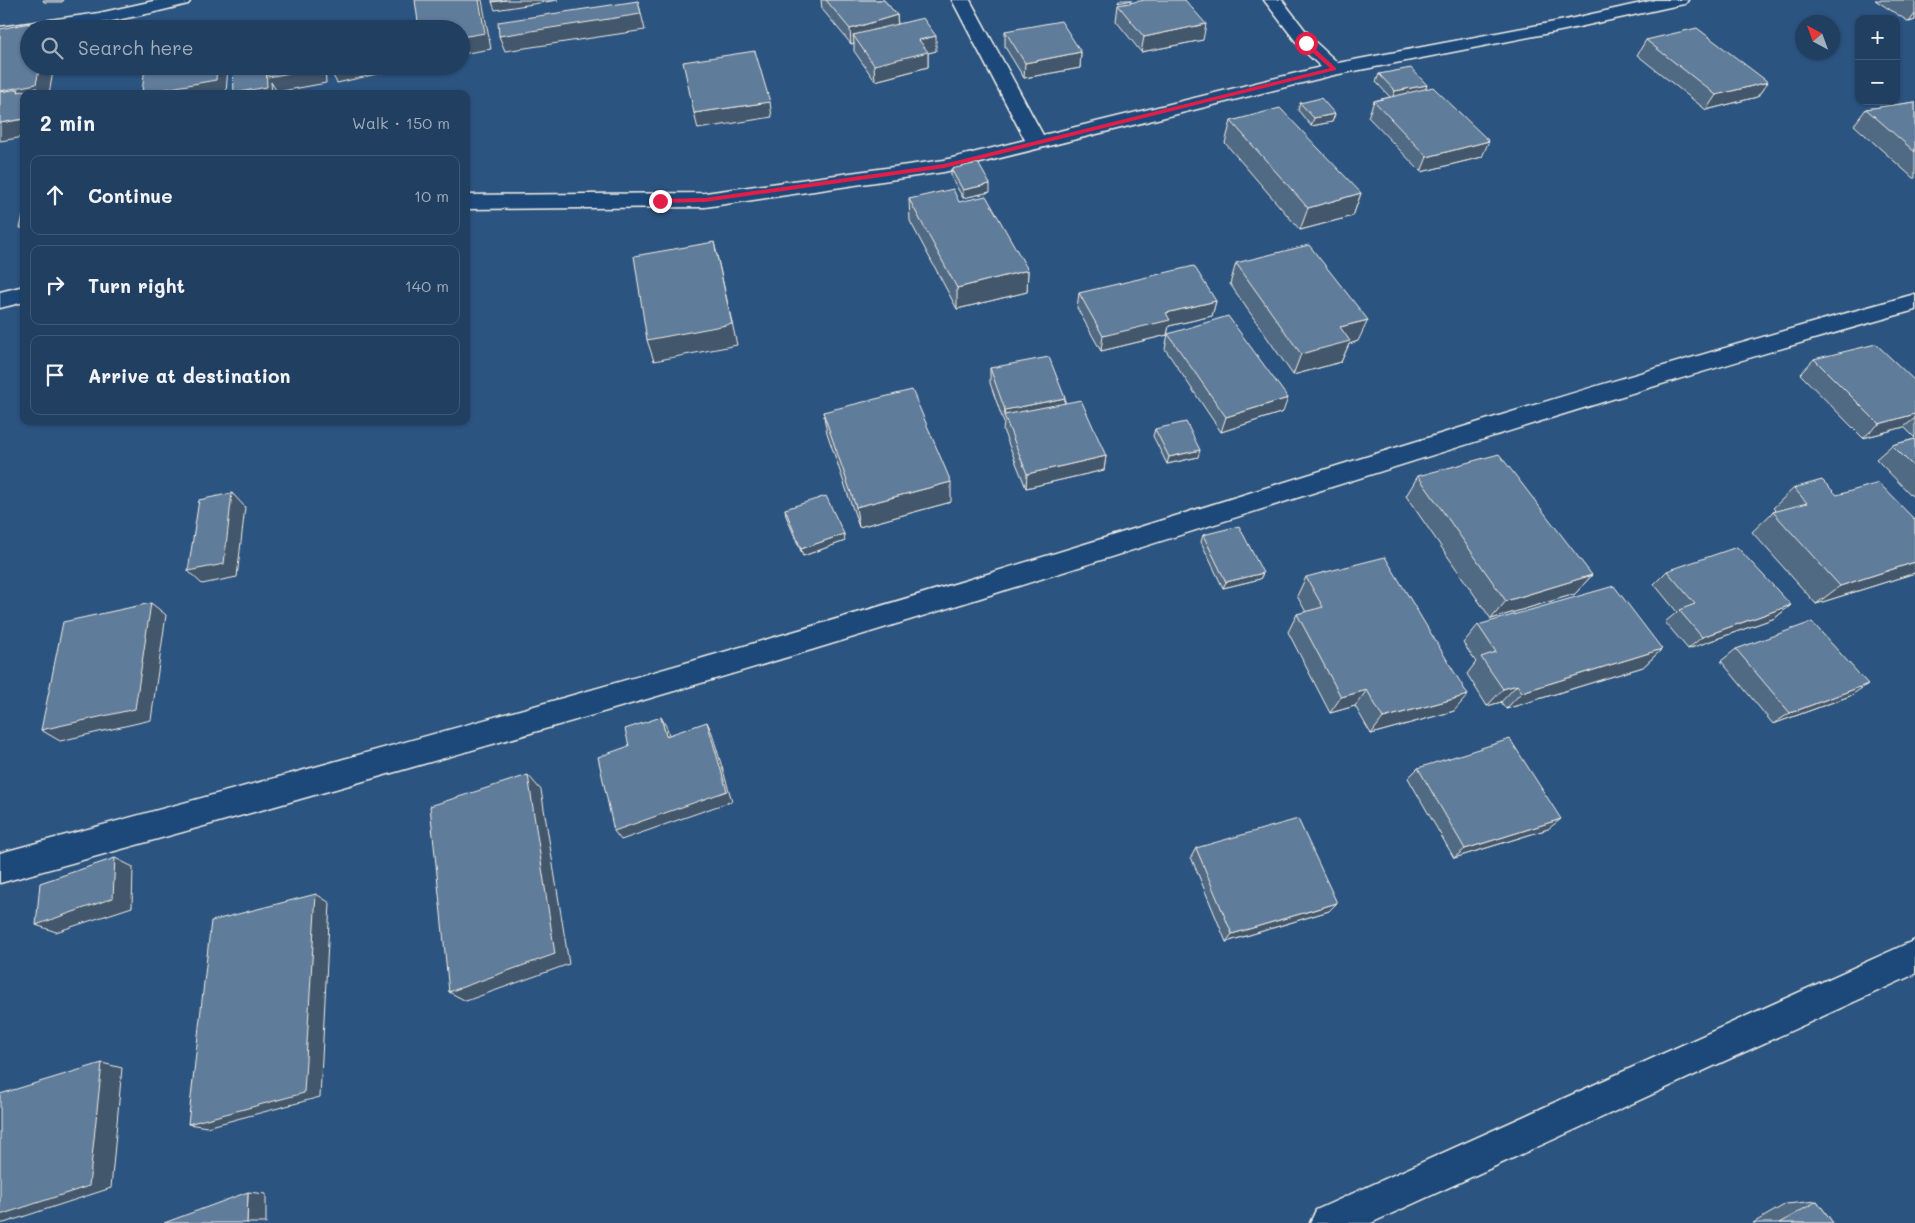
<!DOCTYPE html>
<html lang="en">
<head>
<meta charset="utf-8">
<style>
	:root { --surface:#213f61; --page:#2d4a6a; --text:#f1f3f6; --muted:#a2afbd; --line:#3e5876 }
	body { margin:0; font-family:Mali,sans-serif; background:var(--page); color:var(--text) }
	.controls { position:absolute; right:15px; top:15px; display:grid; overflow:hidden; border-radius:10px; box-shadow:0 1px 4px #0004 }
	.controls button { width:45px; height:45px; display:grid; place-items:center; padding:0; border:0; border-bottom:1px solid var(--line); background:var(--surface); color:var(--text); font:25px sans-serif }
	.compass { position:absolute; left:1795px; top:15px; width:45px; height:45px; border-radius:50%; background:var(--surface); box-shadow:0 1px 4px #0004; rotate:319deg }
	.stop { position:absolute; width:15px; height:15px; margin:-11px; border:4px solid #e11d48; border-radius:50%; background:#fff }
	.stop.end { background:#e11d48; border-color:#fff; box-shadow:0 1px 5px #0008 }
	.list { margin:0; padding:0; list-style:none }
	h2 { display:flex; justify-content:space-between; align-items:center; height:65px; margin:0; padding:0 20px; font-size:21px }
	h2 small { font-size:16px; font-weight:400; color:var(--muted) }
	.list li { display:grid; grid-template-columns:32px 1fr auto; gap:15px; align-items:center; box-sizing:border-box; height:80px; margin:0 10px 10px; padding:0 10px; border:1px solid var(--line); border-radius:10px }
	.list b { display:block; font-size:19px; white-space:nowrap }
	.list em { font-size:16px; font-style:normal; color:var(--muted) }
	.icon { flex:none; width:28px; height:28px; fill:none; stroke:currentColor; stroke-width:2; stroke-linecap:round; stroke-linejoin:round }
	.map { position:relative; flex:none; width:1915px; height:1223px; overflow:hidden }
	.search { position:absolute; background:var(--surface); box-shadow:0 1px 4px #0004; left:20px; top:20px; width:450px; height:55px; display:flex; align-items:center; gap:12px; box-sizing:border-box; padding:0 18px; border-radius:28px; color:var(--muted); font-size:19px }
	.panel { position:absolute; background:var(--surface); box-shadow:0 1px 4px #0004; left:20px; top:90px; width:450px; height:335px; border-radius:10px }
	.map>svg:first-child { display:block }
</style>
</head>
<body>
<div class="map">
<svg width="1915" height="1223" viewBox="0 0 1915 1223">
	<rect width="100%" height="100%" fill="#2c5481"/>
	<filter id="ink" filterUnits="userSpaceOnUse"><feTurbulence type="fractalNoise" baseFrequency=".02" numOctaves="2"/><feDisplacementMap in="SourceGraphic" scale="10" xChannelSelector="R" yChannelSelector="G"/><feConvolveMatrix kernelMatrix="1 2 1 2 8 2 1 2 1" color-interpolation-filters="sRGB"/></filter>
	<g filter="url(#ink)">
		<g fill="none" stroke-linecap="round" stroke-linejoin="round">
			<defs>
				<path id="minor" d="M 158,0 L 191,0 L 188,4 C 136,17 83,29 29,29 L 29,33 L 0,37 L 0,27 L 99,13 Z
					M 952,0 L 970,0 L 1043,135 L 1321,67 L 1300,47 L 1264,0 L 1282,0 L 1312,39 L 1338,63 L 1565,20 L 1655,0 L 1688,0 L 1685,4 L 1679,5 L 1565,30 L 1334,75 L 944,172 L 705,207 L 466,209 L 466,195 L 705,193 L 944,160 L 1025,140 Z
					M 24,286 L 24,302 L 0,308 L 0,292 Z
					M 1915,294 L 1915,310 C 1605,397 1300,498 993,594 C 664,697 332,791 0,883 L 0,853 C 332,763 664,672 994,572 C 1301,478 1606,379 1915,294 Z
					M 1915,940 L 1915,974 L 1371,1223 L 1310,1223 L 1316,1210 Z"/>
			</defs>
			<!-- minor casing -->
			<use href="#minor" stroke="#f4f1e8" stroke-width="3"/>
			<!-- minor -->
			<use href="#minor" fill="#1f4a7a" fill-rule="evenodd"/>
		</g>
		<!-- wall -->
		<path fill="#516a84" stroke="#f4f1e8" d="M 43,0 L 64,0 L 62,2 L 44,2 Z
			M 821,0 L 884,0 L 897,15 L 898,25 L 936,51 L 928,53 L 928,67 L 875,81 L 854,51 L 854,43 L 851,44 L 822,9 Z
			M 1875,0 L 1915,0 L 1915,20 L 1909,22 Z
			M 1118,5 L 1203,40 L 1141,52 L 1116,21 Z
			M 1005,31 L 1081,52 L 1080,68 L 1024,78 L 1005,47 Z
			M 1646,40 L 1768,82 L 1757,97 L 1706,110 L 1637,55 Z
			M 1379,74 L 1427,85 L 1425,89 L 1482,157 L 1421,172 L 1368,117 L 1374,101 L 1390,97 L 1376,82 Z
			M 1915,102 L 1915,178 L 1913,178 L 1854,125 L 1866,109 Z
			M 1300,103 L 1335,114 L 1332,122 L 1311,126 L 1298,110 Z
			M 1231,121 L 1361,193 L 1353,216 L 1300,230 L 1225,143 Z
			M 951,169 L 990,192 L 963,198 L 951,177 Z
			M 909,199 L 959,202 L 1028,270 L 1027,292 L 957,309 L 910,221 Z
			M 1236,263 L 1358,341 L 1349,344 L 1341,362 L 1293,375 L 1230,284 Z
			M 1079,293 L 1216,301 L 1212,316 L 1169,326 L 1167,335 L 1101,351 L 1077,308 Z
			M 1168,334 L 1283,412 L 1221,432 L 1165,349 Z
			M 1814,359 L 1915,381 L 1915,438 L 1904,427 L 1863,438 L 1800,374 Z
			M 990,368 L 1065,398 L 1065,403 L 1106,456 L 1104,470 L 1026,488 L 1003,430 L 1004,423 L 990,383 Z
			M 823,412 L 951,502 L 859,527 L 827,433 Z
			M 1155,429 L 1198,457 L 1167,464 L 1153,436 Z
			M 1915,439 L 1915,499 L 1876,459 L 1892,445 Z
			M 1418,476 L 1592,575 L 1575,594 L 1491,619 L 1406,496 Z
			M 1794,488 L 1837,495 L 1915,520 L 1915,573 L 1816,604 L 1752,532 L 1773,512 L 1776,511 L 1773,508 Z
			M 785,509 L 845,541 L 803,556 L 786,516 Z
			M 1203,535 L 1263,573 L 1260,579 L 1223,588 L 1201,542 Z
			M 1667,571 L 1791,605 L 1775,618 L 1688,649 L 1665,622 L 1677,612 L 1654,584 Z
			M 1306,577 L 1454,711 L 1371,734 L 1355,706 L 1330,713 L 1288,632 L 1297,614 L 1306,612 L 1297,596 Z
			M 1478,625 L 1662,649 L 1643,667 L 1506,709 L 1501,702 L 1487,706 L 1467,674 L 1476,662 L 1463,643 Z
			M 1736,649 L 1850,696 L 1773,724 L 1721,661 Z
			M 1418,768 L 1548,829 L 1454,858 L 1408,778 Z
			M 1196,848 L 1337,903 L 1329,911 L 1226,942 L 1191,857 Z
			M 1817,1201 L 1833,1223 L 1753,1223 L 1786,1204 Z"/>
		<!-- shaded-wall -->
		<path fill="#42566c" stroke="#f4f1e8" d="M 479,0 L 482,0 L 491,49 L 461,54 L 461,37 Z
			M 506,0 L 558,0 L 495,10 L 492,2 Z
			M 1119,0 L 1132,0 L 1118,3 Z
			M 638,1 L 645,30 L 505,51 L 499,36 Z
			M 1915,14 L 1915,20 L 1909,22 Z
			M 897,15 L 898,31 L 853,35 L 854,43 L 851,44 L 850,29 Z
			M 47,24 L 51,29 L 46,29 Z
			M 1206,24 L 1203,40 L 1141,52 L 1144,37 Z
			M 936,36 L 936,51 L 928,53 L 928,67 L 875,81 L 874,65 L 919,40 Z
			M 1081,52 L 1080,68 L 1024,78 L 1025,63 Z
			M 40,66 L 54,66 L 49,94 L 24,94 L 0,109 L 0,91 Z
			M 217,66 L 228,66 L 226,94 L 142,94 Z
			M 266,66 L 325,66 L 326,83 L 277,92 L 271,82 L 272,94 L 234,94 L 234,93 Z
			M 336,66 L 408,66 L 408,67 L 337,83 L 329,68 Z
			M 1768,82 L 1757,97 L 1706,110 L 1716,95 Z
			M 1427,85 L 1424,93 L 1392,99 L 1395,91 Z
			M 770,102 L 772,117 L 698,129 L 694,113 Z
			M 1335,114 L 1332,122 L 1311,126 L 1314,118 Z
			M 24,119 L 24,137 L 0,141 L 0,123 Z
			M 1489,141 L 1482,157 L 1421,172 L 1427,157 Z
			M 990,184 L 990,192 L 963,198 L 963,190 Z
			M 1361,193 L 1353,216 L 1300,230 L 1308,208 Z
			M 714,242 L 737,345 L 654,361 L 647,340 Z
			M 1028,270 L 1027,292 L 957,309 L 957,288 Z
			M 1216,301 L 1212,316 L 1169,326 L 1167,335 L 1101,351 L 1103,336 L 1166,313 Z
			M 1368,320 L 1358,341 L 1349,344 L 1341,362 L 1293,375 L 1301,354 L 1340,327 Z
			M 1065,398 L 1063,413 L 1004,416 L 1005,410 Z
			M 1288,398 L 1283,412 L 1221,432 L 1226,417 Z
			M 1915,414 L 1915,418 L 1904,427 L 1863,438 L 1879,424 Z
			M 1200,450 L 1198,457 L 1167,464 L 1169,457 Z
			M 1106,456 L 1104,470 L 1026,488 L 1027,474 Z
			M 951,482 L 951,502 L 859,527 L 856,507 Z
			M 232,493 L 245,507 L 237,577 L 202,584 L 188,571 Z
			M 844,534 L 845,541 L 803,556 L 801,549 Z
			M 1915,562 L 1915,573 L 1816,604 L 1840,586 Z
			M 1263,573 L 1260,579 L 1223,588 L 1226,582 Z
			M 1592,575 L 1575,594 L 1491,619 L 1506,601 Z
			M 151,603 L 166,615 L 151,720 L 60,741 L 41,730 Z
			M 1791,605 L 1775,618 L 1688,649 L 1702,637 Z
			M 1662,649 L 1643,667 L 1506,709 L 1522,692 Z
			M 1868,684 L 1850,696 L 1773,724 L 1790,713 Z
			M 1517,685 L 1501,702 L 1487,706 L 1503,689 Z
			M 1367,690 L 1355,706 L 1330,713 L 1341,697 Z
			M 1468,695 L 1454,711 L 1371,734 L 1383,718 Z
			M 661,717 L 667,728 L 672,746 L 666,736 Z
			M 707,722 L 712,733 L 732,801 L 621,840 L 614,831 Z
			M 528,775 L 541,790 L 569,964 L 466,1001 L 449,992 Z
			M 1561,819 L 1548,829 L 1454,858 L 1465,849 Z
			M 115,858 L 133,867 L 132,907 L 56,932 L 36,925 Z
			M 316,894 L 330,903 L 320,1097 L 207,1127 L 188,1124 Z
			M 1337,903 L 1329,911 L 1226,942 L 1232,934 Z
			M 102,1063 L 122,1068 L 111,1188 L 4,1223 L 0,1223 L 0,1215 Z
			M 248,1192 L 266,1194 L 266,1223 L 247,1223 Z"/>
		<!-- building -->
		<path fill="#5e7b9a" stroke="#f4f1e8" d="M 415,0 L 479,0 L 485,33 L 461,37 L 461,29 L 419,29 Z
			M 492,0 L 506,0 L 492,2 Z
			M 826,0 L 884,0 L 897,15 L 850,29 Z
			M 1145,0 L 1185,0 L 1206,24 L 1144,37 L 1118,5 Z
			M 638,1 L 641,14 L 499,36 L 498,22 Z
			M 923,18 L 936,36 L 919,40 L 928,52 L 874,65 L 853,35 Z
			M 1061,21 L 1081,52 L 1025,63 L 1005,31 Z
			M 30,23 L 29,27 L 47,24 L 46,29 L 29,29 L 29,66 L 40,66 L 36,84 L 0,91 L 0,29 Z
			M 1697,28 L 1768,82 L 1716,95 L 1646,40 Z
			M 755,51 L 770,102 L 694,113 L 683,62 Z
			M 145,66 L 217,66 L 216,80 L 142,93 Z
			M 233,66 L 266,66 L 267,87 L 234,93 Z
			M 268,66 L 318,66 L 318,68 L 268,77 Z
			M 1411,68 L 1427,85 L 1395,91 L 1379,74 Z
			M 1433,87 L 1489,141 L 1427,157 L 1374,101 Z
			M 37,88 L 36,94 L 24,94 L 24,119 L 0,123 L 0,92 L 19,89 L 18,92 Z
			M 1321,98 L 1335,114 L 1314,118 L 1300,103 Z
			M 1915,102 L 1915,152 L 1866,109 Z
			M 1280,108 L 1361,193 L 1308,208 L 1231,121 Z
			M 978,163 L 990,184 L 963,190 L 951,169 Z
			M 953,189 L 959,202 L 986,196 L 1028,270 L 957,288 L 909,199 Z
			M 24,212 L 24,228 L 20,228 Z
			M 714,242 L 732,324 L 647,340 L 634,256 Z
			M 1309,245 L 1368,320 L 1340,327 L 1350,341 L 1301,354 L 1236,263 Z
			M 1194,266 L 1216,301 L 1166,313 L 1170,320 L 1103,336 L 1079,293 Z
			M 1228,316 L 1288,398 L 1226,417 L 1168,334 Z
			M 1876,344 L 1915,381 L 1915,414 L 1879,424 L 1814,359 Z
			M 1049,357 L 1065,398 L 1005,410 L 990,368 Z
			M 912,390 L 951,482 L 856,507 L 823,412 Z
			M 1081,400 L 1106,456 L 1027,474 L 1004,415 Z
			M 1186,422 L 1200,450 L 1169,457 L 1155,429 Z
			M 1915,439 L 1915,468 L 1892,445 Z
			M 1499,454 L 1592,575 L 1506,601 L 1418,476 Z
			M 1822,480 L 1837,495 L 1879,483 L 1915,520 L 1915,562 L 1840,586 L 1773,512 L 1807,503 L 1794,488 Z
			M 232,493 L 224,564 L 188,571 L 199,500 Z
			M 826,496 L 844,534 L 801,549 L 785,509 Z
			M 1239,526 L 1263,573 L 1226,582 L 1203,535 Z
			M 1737,547 L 1791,605 L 1702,637 L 1679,610 L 1695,604 L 1667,571 Z
			M 1385,557 L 1468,695 L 1383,718 L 1367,690 L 1341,697 L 1297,614 L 1323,607 L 1306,577 Z
			M 1614,586 L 1662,649 L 1522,692 L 1517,685 L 1503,689 L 1481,657 L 1496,652 L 1478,625 Z
			M 151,603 L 135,709 L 41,730 L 63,622 Z
			M 1812,622 L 1868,684 L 1790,713 L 1736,649 Z
			M 661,717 L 666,736 L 707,722 L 727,791 L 614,831 L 598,757 L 629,746 L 625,729 Z
			M 1510,739 L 1561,819 L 1465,849 L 1418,768 Z
			M 528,775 L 555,954 L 449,992 L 430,806 Z
			M 1298,819 L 1337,903 L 1232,934 L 1196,848 Z
			M 115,858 L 113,898 L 36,925 L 40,883 Z
			M 316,894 L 304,1093 L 188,1124 L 211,921 Z
			M 102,1063 L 89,1186 L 0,1215 L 0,1094 Z
			M 248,1192 L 247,1223 L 164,1223 Z
			M 1817,1201 L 1833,1223 L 1780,1223 Z"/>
	</g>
	<!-- route -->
	<path fill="#e11d48" d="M 1304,42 L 1308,42 L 1336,68 L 1336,70 L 944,168 L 705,202 L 660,203 L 657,201 L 660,199 L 705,198 L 944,164 L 1330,68 L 1304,45 Z"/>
</svg>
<div class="controls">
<button>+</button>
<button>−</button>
</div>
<svg class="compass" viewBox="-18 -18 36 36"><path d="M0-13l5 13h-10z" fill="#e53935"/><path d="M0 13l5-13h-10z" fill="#a2afbd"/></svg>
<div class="stop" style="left:1306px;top:43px"></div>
<div class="stop end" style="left:660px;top:201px"></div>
<div class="search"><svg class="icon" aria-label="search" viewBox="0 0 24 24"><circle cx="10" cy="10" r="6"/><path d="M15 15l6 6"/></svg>Search here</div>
<section class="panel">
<h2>2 min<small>Walk · 150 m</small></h2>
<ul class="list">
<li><svg class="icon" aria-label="ahead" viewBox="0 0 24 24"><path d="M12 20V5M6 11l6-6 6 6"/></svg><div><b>Continue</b></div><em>10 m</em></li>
<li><svg class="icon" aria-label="right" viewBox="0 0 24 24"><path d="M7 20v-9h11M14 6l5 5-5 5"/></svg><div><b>Turn right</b></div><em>140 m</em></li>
<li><svg class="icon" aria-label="arrive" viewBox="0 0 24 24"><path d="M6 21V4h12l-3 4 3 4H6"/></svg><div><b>Arrive at destination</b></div></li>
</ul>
</section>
</div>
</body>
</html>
